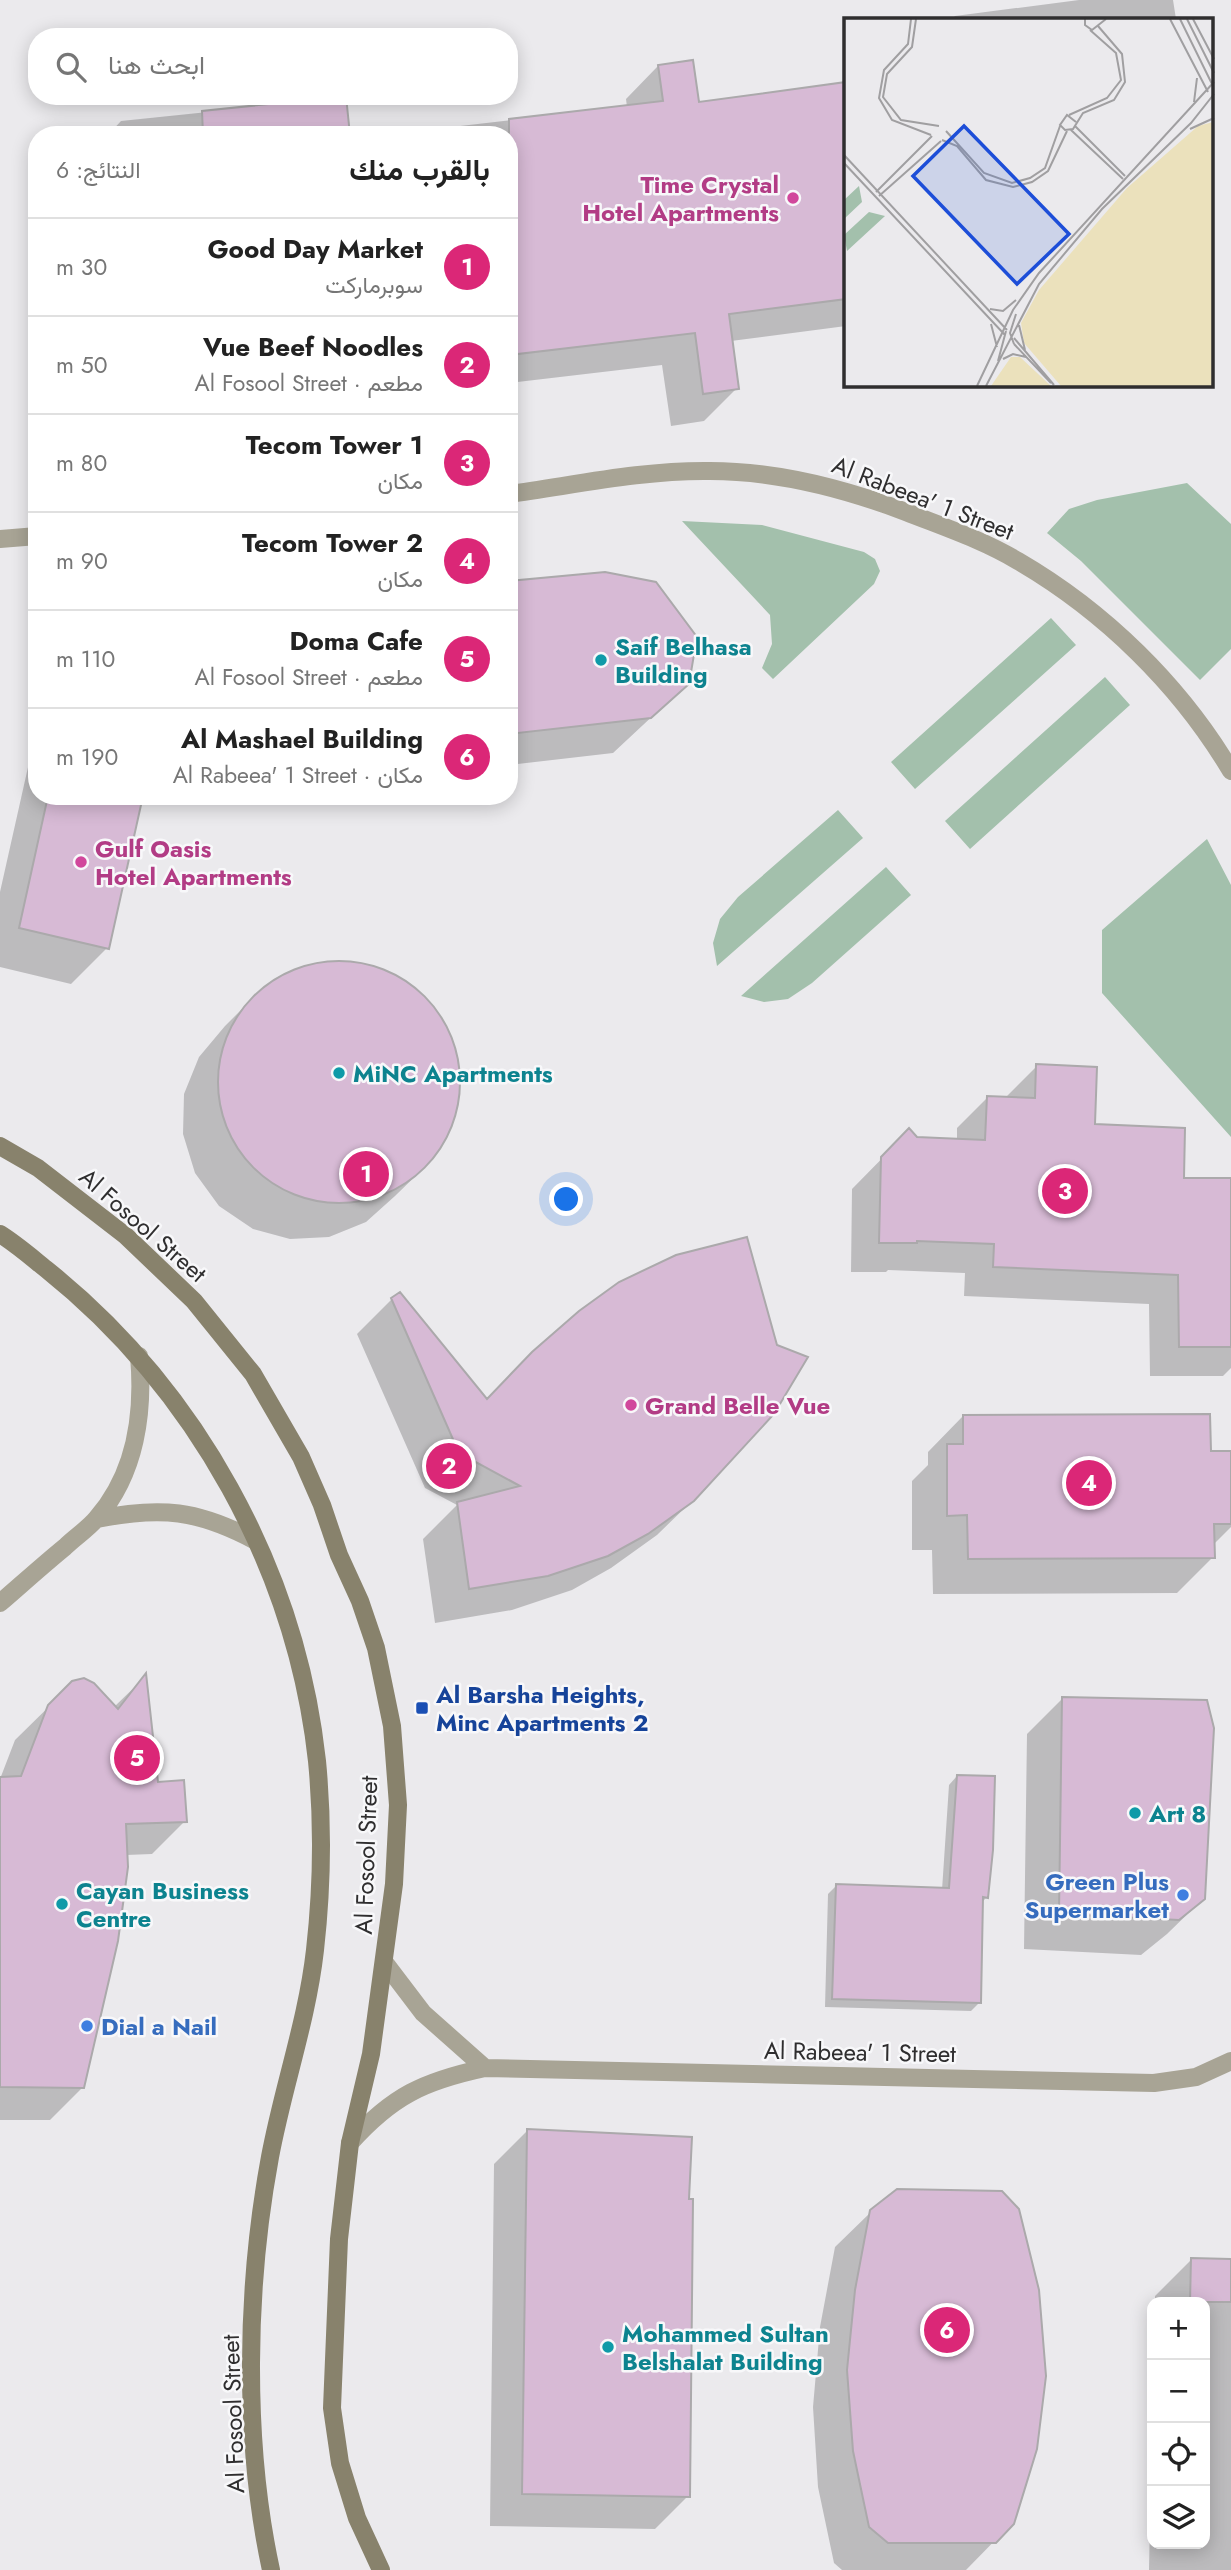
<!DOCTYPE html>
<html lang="ar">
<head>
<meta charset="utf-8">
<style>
	:root { --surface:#fff; --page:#f2f2f2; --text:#222; --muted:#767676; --line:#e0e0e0; --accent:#db2777 }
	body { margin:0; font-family:Jost,Vazirmatn,sans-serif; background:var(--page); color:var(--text); direction:rtl }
	.controls { position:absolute; right:21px; bottom:21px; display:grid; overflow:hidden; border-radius:14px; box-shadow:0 4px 18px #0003 }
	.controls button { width:63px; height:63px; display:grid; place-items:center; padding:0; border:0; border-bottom:2px solid var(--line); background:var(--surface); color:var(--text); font:35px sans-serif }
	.you { position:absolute; left:567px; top:1200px; width:24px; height:24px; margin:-18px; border:5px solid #fff; border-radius:50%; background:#1a73e8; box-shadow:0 0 0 10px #1a73e833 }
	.badge { display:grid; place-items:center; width:46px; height:46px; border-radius:50%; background:var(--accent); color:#fff; font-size:23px; font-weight:700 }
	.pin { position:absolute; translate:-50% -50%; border:4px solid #fff; box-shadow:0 2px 7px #0006 }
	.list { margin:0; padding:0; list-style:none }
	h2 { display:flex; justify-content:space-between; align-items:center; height:91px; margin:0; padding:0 28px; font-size:30px }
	h2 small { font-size:23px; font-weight:400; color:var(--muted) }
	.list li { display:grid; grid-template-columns:46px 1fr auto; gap:21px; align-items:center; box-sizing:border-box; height:98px; padding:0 28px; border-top:2px solid var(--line) }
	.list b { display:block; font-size:26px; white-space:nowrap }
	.list p { margin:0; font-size:23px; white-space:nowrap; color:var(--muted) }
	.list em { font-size:23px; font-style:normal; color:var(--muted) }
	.icon { flex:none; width:38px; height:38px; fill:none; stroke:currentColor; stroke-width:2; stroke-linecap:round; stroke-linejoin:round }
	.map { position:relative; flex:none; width:1231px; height:2570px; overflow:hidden; direction:ltr }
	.search { position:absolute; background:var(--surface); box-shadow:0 4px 18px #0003; left:28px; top:28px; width:490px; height:77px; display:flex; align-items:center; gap:18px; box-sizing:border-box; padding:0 24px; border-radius:28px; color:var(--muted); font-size:26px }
	.panel { position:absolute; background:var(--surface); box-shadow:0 4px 18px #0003; left:28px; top:126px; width:490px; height:679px; border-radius:28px; direction:rtl }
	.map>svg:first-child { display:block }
</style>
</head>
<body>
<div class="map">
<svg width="1231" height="2570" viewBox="0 0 1231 2570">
	<rect width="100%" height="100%" fill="#ebeaed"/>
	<!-- green -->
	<path fill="#a3c0ac" d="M 1187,483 L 1231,524 L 1231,649 L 1200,680 L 1081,561 L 1047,533 L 1069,509 L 1097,500 Z
		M 682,521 L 762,525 L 864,552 L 875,559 L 880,571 L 874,584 L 773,679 L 762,668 L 772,644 L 770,615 Z
		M 1051,618 L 1076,645 L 915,789 L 891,762 Z
		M 1105,677 L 1130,705 L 970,849 L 945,821 Z
		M 838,810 L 863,838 L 717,966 L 713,943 L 720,919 L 738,897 Z
		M 1207,839 L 1231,885 L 1231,1137 L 1102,993 L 1102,930 Z
		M 886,867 L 911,895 L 812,983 L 788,999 L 764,1002 L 741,996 Z"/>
	<!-- shadow -->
	<path fill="#0003" d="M 1079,0 L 1173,0 L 1176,19 L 952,19 L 955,16 Z
		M 658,66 L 697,104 L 846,84 L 846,326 L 731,341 L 737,388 L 704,421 L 671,426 L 662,365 L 509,383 L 509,135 L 436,135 L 443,128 L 627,107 L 626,99 Z
		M 344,98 L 348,135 L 108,135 L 121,121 Z
		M 509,583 L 688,683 L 613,753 L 509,765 Z
		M 37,727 L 37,796 L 141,796 L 107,948 L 71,984 L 0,967 L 0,892 Z
		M 336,962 L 376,968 L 411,986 L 438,1014 L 455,1049 L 460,1088 L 452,1127 L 432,1160 L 395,1196 L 366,1222 L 329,1237 L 290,1239 L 253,1229 L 219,1206 L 195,1173 L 183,1134 L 184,1094 L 199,1057 L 225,1026 L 261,990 L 296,970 Z
		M 1037,1066 L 1093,1126 L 1182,1180 L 1231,1180 L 1231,1368 L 1223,1376 L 1150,1376 L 1149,1304 L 964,1296 L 965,1273 L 888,1270 L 886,1272 L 851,1272 L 852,1189 L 909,1131 L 917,1138 L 957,1141 L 957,1128 L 987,1098 L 1007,1099 L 1007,1096 Z
		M 392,1299 L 486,1401 L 693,1500 L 657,1535 L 611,1568 L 572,1590 L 512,1610 L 435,1623 L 423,1539 L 457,1505 L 425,1488 L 357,1334 Z
		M 963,1416 L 1209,1453 L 1231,1453 L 1231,1527 L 1213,1545 L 1213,1557 L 1177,1593 L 933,1594 L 932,1550 L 912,1550 L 912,1481 L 928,1465 L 928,1452 Z
		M 145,1677 L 157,1783 L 185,1821 L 152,1854 L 126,1855 L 83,2087 L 50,2120 L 0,2120 L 0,1779 L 15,1740 L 73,1683 L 114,1707 Z
		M 1062,1699 L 1204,1898 L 1167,1934 L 1141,1955 L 1024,1949 L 1027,1734 Z
		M 957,1776 L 987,1897 L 981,1903 L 979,2003 L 971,2011 L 825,2007 L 828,1894 L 836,1886 L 942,1890 L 949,1785 Z
		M 527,2131 L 688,2496 L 655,2529 L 490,2526 L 494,2164 Z
		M 872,2211 L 1012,2523 L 966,2570 L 842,2570 L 834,2563 L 818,2487 L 813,2407 L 820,2327 L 835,2247 Z
		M 1192,2259 L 1231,2261 L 1231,2570 L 1149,2570 L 1152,2420 L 1152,2544 L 1205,2544 L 1205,2302 L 1155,2302 L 1155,2296 Z"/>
	<!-- building -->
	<path fill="#d7bad5" stroke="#aba9ab" stroke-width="2" d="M 693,60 L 699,102 L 846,82 L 846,299 L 729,314 L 739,389 L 703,394 L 695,333 L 509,355 L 509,119 L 663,101 L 658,65 Z
		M 346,96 L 350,135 L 203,135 L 202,111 Z
		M 605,572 L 656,582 L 697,637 L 689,684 L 651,718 L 509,734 L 509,581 Z
		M 48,796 L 143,796 L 109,949 L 19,928 Z
		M218 1082a121 121 0 1 1 242 0a121 121 0 1 1-242 0Z
		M 1036,1064 L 1097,1067 L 1095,1124 L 1185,1128 L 1184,1178 L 1231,1178 L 1231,1347 L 1179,1347 L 1178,1275 L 993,1267 L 994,1244 L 917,1241 L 917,1243 L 879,1243 L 881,1157 L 909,1128 L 917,1137 L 985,1140 L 987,1096 L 1035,1098 Z
		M 747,1237 L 777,1345 L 808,1357 L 774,1414 L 694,1501 L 648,1534 L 608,1556 L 548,1576 L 469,1589 L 457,1502 L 520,1486 L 459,1453 L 391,1298 L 400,1292 L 487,1399 L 532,1352 L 579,1311 L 619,1282 L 676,1255 Z
		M 1210,1414 L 1211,1451 L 1231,1451 L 1231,1524 L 1214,1524 L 1215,1558 L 968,1559 L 967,1515 L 947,1516 L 947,1444 L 963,1444 L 963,1415 Z
		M 146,1673 L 158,1782 L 184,1780 L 187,1822 L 126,1824 L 128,1867 L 118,1941 L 84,2088 L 0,2087 L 0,1777 L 21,1776 L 48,1705 L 72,1681 L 84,1678 L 94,1683 L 118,1709 Z
		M 1062,1697 L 1207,1700 L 1214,1728 L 1205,1899 L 1179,1920 L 1059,1914 Z
		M 957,1775 L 995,1776 L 993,1850 L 988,1898 L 983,1897 L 981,2003 L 832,1999 L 836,1884 L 949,1888 Z
		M 527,2129 L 692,2137 L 689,2199 L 693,2199 L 690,2497 L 522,2494 Z
		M 897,2189 L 1002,2191 L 1019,2209 L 1039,2290 L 1046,2376 L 1037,2449 L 1014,2524 L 996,2543 L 888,2543 L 869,2527 L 853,2451 L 847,2370 L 855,2290 L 870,2210 Z
		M 1191,2258 L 1231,2259 L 1231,2302 L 1190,2302 Z"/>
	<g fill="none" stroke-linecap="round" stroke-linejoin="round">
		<!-- street -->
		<path stroke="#a8a495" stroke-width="18" d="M 509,494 C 575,485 643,470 710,471 C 777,471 843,488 906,512 C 944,527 983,540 1018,561 C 1104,611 1180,685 1231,771
			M 0,539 L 37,536
			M 97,1519 C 161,1506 198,1510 256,1541
			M 0,1603 C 22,1584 43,1565 65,1547 C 75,1537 88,1529 97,1518 C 136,1473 144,1412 139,1356
			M 385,1963 L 423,2013 L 485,2068
			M 350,2143 C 392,2096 424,2081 485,2068 L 1154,2083 L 1196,2077 L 1231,2061"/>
		<!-- secondary -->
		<path stroke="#88826c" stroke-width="18" d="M 0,1146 L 38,1168 L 126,1236 L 194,1301 L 253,1374 L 301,1457 L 322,1505 L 339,1555 L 360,1601 L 376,1648 L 392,1726 L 398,1805 L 394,1884 L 371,2054 L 350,2143 L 339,2239 L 332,2408 L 340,2463 L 357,2518 L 381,2570
			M 0,1234 C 16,1244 31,1257 46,1269 C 196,1389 296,1569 317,1761 C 323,1823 322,1888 315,1950 C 307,2021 283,2087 270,2157 C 246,2286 243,2441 271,2570"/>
	</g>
	<!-- markers -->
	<g fill="#d1479c" stroke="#f8f8fa" stroke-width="2.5">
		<circle cx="793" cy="198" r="7"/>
		<circle cx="81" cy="862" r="7"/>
		<circle cx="631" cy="1405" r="7"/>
	</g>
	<g fill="#0f9aa8" stroke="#f8f8fa" stroke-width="2.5">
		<circle cx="601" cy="660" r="7"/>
		<circle cx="339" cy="1073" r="7"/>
		<circle cx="1135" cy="1813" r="7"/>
		<circle cx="62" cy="1904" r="7"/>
		<circle cx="608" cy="2347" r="7"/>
	</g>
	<rect fill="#1a4fb4" stroke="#f8f8fa" stroke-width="2.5" x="415" y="1701" width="14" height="14" rx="3.5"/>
	<g fill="#3f7fe0" stroke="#f8f8fa" stroke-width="2.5">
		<circle cx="1183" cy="1895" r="7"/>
		<circle cx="87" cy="2026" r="7"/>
	</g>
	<g text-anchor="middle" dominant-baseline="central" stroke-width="5" stroke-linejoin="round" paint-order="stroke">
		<!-- hotel labels -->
		<g font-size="24" font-weight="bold" fill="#b23c85" stroke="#f8f8fa" text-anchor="start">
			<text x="779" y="184" text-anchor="end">Time Crystal<tspan x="779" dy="28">Hotel Apartments</tspan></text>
			<text x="95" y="848">Gulf Oasis<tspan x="95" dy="28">Hotel Apartments</tspan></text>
			<text x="645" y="1405">Grand Belle Vue</text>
		</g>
		<!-- street labels -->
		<g font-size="24" fill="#2f2e2f" stroke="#f8f8fa">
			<text transform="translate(923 498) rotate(21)">Al Rabeea' 1 Street</text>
			<text transform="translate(143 1225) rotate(41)">Al Fosool Street</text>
			<text transform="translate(366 1855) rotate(-88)">Al Fosool Street</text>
			<text transform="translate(860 2052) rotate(1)">Al Rabeea' 1 Street</text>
			<text transform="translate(233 2414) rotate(-92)">Al Fosool Street</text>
		</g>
		<!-- culture labels -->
		<g font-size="24" font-weight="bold" fill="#0d838f" stroke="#f8f8fa" text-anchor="start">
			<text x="615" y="646">Saif Belhasa<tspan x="615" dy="28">Building</tspan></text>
			<text x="353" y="1073">MiNC Apartments</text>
			<text x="1149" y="1813">Art 8</text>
			<text x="76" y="1890">Cayan Business<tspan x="76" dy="28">Centre</tspan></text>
			<text x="622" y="2333">Mohammed Sultan<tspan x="622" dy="28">Belshalat Building</tspan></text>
		</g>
		<!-- transit labels -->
		<g font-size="24" font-weight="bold" fill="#164399" stroke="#f8f8fa" text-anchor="start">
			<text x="436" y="1694">Al Barsha Heights,<tspan x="436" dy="28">Minc Apartments 2</tspan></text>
		</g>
		<!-- shop labels -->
		<g font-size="24" font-weight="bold" fill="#366cbe" stroke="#f8f8fa" text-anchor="end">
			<text x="1169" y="1881">Green Plus<tspan x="1169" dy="28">Supermarket</tspan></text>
			<text x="101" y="2026" text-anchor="start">Dial a Nail</text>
		</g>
	</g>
	<!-- overview -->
	<g transform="translate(844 18)">
		<rect width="369" height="369" fill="#ebeaed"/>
		<path d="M 15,168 L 18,184 L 0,201 L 0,182 ZM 25,194 L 41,198 L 3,233 L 0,217 Z" fill="#a3c0ac"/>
		<path d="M 369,104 L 369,368 L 217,368 L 180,325 L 177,305 L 195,272 L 283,170 L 354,108 ZM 167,339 L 176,339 L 207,368 L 147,368 Z" fill="#ebe1bc"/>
		<path fill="none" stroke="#a09fa1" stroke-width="2" d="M 67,1 L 64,26 L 40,52 L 35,80 L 48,102 L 87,117M 72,1 L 68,29 L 43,56 L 39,79 L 57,102 L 95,108M 241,1 L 241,7 L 248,12 L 262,1M 326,1 L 364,74M 336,1 L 368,66M 343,1 L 370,55M 349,1 L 370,41M 350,84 L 353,60M 225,97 L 263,80 L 277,62 L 272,35 L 246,12M 232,104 L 223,97 L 216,107 L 221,112 L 229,111 L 239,95 L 270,82 L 281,64 L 278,36 L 254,8M 231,108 L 281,158M 346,111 L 370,100M 227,112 L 279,161M 102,113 L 140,155 L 168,165 L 186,160 L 201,150 L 216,108M 98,122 L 113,128 L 142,162 L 169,169 L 188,164 L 204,153 L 223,113M 0,137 L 163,312M 0,145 L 161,317M 32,174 L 88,118M 35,178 L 97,123M 146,291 L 159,293 L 172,282M 147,306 L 153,329M 175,307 L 181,332M 170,320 L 210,367M 170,326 L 207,365M 170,326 L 166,315 L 172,296M 159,341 L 169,336 L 182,339M 154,343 L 162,313M 133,368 L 169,292 L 195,255 L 370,64M 142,368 L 195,266 L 258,191 L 347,105 L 370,76"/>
		<path fill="#1d4ed8" fill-opacity="0.15" stroke="#1d4ed8" stroke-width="3.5" d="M 120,108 L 225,216 L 173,266 L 69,158 Z"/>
		<rect width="369" height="369" fill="none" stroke="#2f2e2f" stroke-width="3.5"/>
	</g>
</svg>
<div class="controls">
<button>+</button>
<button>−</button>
<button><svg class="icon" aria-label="locate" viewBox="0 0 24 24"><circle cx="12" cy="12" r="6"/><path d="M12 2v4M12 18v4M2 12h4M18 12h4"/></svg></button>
<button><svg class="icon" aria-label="layers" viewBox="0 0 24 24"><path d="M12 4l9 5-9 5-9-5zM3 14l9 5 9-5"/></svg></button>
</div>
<div class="you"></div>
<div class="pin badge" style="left:366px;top:1174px">1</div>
<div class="pin badge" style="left:449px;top:1466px">2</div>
<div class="pin badge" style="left:1065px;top:1191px">3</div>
<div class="pin badge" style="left:1089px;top:1483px">4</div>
<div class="pin badge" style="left:137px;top:1758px">5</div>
<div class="pin badge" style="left:947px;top:2330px">6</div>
<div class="search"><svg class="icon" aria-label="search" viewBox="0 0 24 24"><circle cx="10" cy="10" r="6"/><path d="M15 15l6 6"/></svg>ابحث هنا</div>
<section class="panel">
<h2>بالقرب منك<small>النتائج: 6</small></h2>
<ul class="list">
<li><span class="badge">1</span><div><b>Good Day Market</b><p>سوبرماركت</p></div><em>30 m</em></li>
<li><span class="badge">2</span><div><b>Vue Beef Noodles</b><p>مطعم · Al Fosool Street</p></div><em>50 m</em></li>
<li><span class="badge">3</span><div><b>Tecom Tower 1</b><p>مكان</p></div><em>80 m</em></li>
<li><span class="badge">4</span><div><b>Tecom Tower 2</b><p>مكان</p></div><em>90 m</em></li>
<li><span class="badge">5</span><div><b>Doma Cafe</b><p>مطعم · Al Fosool Street</p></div><em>110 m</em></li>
<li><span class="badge">6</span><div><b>Al Mashael Building</b><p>مكان · Al Rabeea' 1 Street</p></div><em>190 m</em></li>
</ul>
</section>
</div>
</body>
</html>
